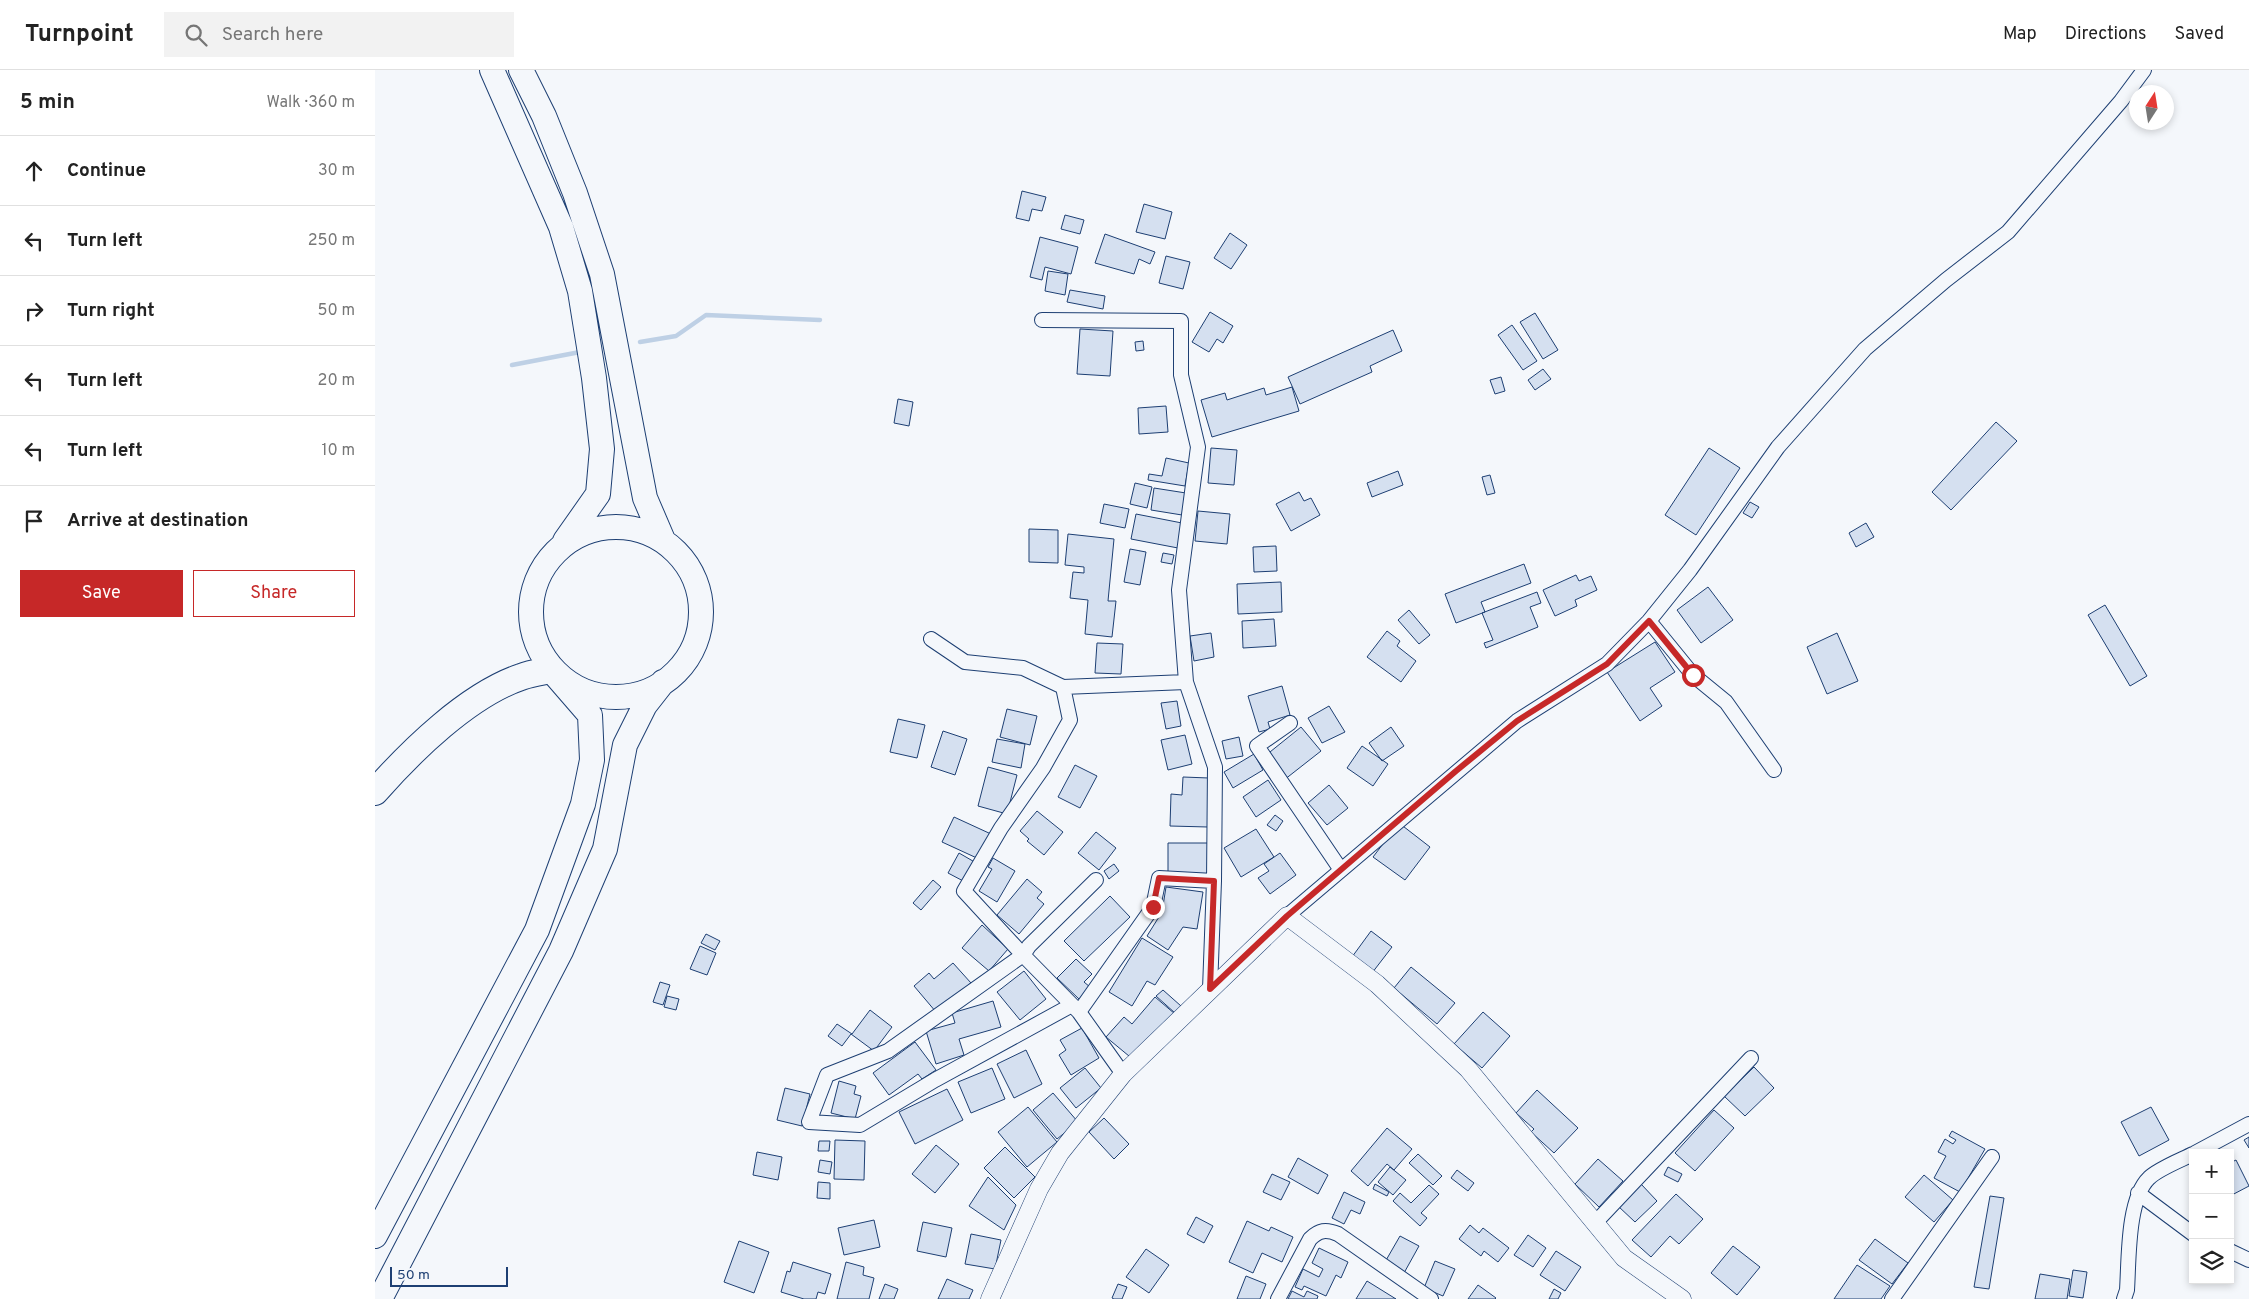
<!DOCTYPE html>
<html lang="en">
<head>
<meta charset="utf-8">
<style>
	:root { --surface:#fff; --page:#f2f2f2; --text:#222; --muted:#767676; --line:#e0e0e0; --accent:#c62828 }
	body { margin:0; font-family:Overpass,sans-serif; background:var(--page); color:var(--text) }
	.controls { position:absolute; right:15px; bottom:15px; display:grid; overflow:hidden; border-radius:0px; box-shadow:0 2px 8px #0003 }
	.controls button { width:45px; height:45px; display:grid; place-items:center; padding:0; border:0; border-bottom:1px solid var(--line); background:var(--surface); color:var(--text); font:25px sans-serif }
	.compass { position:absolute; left:1754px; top:15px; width:45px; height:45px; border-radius:50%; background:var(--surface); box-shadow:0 2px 8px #0003; rotate:12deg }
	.scale { position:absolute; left:15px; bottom:12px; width:118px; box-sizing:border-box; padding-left:5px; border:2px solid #1d3f73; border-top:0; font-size:14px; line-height:18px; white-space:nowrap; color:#1d3f73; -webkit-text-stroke:4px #f4f7fb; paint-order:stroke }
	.stop { position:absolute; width:15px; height:15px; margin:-11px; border:4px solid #c62828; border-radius:50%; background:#fff }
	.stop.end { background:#c62828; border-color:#fff; box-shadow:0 1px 5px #0008 }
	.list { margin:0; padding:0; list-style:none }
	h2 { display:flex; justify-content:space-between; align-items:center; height:65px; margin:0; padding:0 20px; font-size:21px }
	h2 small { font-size:16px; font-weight:400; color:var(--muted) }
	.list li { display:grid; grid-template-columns:32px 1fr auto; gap:15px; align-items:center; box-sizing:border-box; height:70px; padding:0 20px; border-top:1px solid var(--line) }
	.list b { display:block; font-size:19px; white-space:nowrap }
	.list em { font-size:16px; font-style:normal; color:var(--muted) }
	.actions { display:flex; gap:10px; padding:15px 20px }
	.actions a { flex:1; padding:11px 0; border:1px solid var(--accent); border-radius:0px; text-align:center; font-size:18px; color:var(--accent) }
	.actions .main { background:var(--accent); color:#fff }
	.icon { flex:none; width:28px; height:28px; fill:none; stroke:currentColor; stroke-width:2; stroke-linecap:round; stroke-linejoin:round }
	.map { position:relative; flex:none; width:1874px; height:1229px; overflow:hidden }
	header { display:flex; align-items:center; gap:30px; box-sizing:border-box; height:70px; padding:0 25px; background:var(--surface); border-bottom:1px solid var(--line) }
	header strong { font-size:24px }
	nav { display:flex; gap:28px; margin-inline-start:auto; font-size:18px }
	.search { width:350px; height:45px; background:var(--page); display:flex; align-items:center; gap:12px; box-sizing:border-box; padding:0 18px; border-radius:0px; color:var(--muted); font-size:19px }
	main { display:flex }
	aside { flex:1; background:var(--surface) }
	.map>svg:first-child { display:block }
</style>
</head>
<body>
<header>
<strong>Turnpoint</strong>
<div class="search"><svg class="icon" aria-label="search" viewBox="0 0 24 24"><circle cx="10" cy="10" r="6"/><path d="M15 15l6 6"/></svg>Search here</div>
<nav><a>Map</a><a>Directions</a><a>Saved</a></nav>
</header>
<main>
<aside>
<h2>5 min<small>Walk · 360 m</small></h2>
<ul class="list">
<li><svg class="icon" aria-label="ahead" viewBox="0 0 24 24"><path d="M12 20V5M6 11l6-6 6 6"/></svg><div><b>Continue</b></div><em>30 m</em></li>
<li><svg class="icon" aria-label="left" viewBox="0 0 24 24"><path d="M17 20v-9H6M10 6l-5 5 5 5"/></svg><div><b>Turn left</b></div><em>250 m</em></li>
<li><svg class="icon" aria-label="right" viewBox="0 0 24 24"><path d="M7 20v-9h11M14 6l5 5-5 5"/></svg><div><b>Turn right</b></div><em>50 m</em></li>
<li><svg class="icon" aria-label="left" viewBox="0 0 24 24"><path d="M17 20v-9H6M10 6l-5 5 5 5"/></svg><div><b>Turn left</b></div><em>20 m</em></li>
<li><svg class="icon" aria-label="left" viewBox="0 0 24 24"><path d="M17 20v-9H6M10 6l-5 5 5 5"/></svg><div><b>Turn left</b></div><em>10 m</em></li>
<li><svg class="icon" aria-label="arrive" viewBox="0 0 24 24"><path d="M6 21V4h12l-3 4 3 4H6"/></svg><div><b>Arrive at destination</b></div></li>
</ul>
<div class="actions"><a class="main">Save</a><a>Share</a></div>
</aside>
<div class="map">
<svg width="1874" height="1229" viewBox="0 0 1874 1229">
	<rect width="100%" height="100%" fill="#f4f7fb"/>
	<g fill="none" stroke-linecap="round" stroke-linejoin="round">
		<!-- stream -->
		<path stroke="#bed0e5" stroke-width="4.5" d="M 265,272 L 301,266 L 331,245 L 445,250
			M 137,295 L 205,282"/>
	</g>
	<!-- building -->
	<path fill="#d5e0f0" stroke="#1d3f73" d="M 647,121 L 671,127 L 667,141 L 657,139 L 654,151 L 641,148 Z
		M 769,134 L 797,142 L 790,169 L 761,162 Z
		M 690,145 L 709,150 L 705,164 L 686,159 Z
		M 855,163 L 872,175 L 856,199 L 839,188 Z
		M 730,164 L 780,182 L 775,194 L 764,189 L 759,204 L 720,193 Z
		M 665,167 L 703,177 L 696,204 L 670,197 L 667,210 L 655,207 Z
		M 791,186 L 815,192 L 808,219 L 784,213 Z
		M 673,201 L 693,204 L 690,225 L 670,221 Z
		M 695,220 L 730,226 L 728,239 L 692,232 Z
		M 835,242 L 858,256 L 848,273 L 842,269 L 834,282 L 817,272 Z
		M 1160,243 L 1183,280 L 1168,289 L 1145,252 Z
		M 1137,255 L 1162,291 L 1148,300 L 1123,265 Z
		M 705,259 L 738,261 L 735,306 L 702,304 Z
		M 1018,260 L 1027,281 L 995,296 L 997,302 L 925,334 L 913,307 Z
		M 768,271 L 769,280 L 761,281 L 760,272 Z
		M 1168,299 L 1176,309 L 1160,320 L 1153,310 Z
		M 1126,307 L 1130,321 L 1120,324 L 1115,310 Z
		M 917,317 L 924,341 L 837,367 L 826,330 L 850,323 L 852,330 L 889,318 L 891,325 Z
		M 523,329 L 538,332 L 534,356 L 519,353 Z
		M 791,336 L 793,362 L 764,364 L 763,338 Z
		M 1621,352 L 1642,371 L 1576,440 L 1557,422 Z
		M 836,378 L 862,380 L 859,415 L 833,413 Z
		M 1334,378 L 1365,398 L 1321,465 L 1290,445 Z
		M 791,388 L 814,393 L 810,416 L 773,410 L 774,404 L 787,406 Z
		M 1023,401 L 1028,415 L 997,427 L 992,413 Z
		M 1115,405 L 1120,423 L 1112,425 L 1107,407 Z
		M 760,413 L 777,417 L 772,438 L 755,434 Z
		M 779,418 L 811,423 L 807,445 L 776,440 Z
		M 924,422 L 929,431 L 936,428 L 945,445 L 916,461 L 901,434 Z
		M 1375,432 L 1384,437 L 1377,448 L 1368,443 Z
		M 729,434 L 754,439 L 750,458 L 725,453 Z
		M 823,441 L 855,444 L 852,474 L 820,471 Z
		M 761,444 L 807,453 L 803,478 L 756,469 Z
		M 1491,453 L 1499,467 L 1481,477 L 1474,463 Z
		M 654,459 L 683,460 L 683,493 L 654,492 Z
		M 693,464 L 739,469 L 733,531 L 741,531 L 737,567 L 710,564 L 713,530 L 695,528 L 698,502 L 709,503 L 709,497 L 690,495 Z
		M 901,476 L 902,501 L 879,502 L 878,477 Z
		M 755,479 L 771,482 L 765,515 L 749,512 Z
		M 788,483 L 799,485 L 797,494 L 786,492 Z
		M 1149,494 L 1156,513 L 1106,532 L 1110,542 L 1081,553 L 1070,524 Z
		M 1201,505 L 1204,511 L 1216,506 L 1222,520 L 1200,530 L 1202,536 L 1180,546 L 1168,520 Z
		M 906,512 L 907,542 L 863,544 L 862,514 Z
		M 1333,517 L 1358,550 L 1326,573 L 1302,540 Z
		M 1162,522 L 1166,533 L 1155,537 L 1163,557 L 1111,578 L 1109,573 L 1118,570 L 1107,543 Z
		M 1730,535 L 1772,606 L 1755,616 L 1713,545 Z
		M 1034,540 L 1055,565 L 1044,574 L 1023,550 Z
		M 899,549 L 901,576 L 868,578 L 867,551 Z
		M 1012,561 L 1025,571 L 1022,576 L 1041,591 L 1026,612 L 992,587 Z
		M 836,563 L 839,587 L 819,591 L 815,566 Z
		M 1462,563 L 1483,611 L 1452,624 L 1432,577 Z
		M 1280,572 L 1300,602 L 1275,618 L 1287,636 L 1265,651 L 1232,602 Z
		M 722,573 L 748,574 L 746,604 L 720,603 Z
		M 907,616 L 915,645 L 893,652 L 895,659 L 884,662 L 873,626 Z
		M 802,631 L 806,656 L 791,659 L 786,633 Z
		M 954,636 L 970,662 L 947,673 L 933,648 Z
		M 632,639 L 662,646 L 655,675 L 625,667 Z
		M 523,649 L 550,655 L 542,688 L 515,682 Z
		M 926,657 L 946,681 L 909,710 L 890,686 Z
		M 1016,657 L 1029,676 L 1007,691 L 994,673 Z
		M 568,661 L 592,669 L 580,705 L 556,697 Z
		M 810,665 L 817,694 L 793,700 L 786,670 Z
		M 864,667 L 868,686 L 851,689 L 847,671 Z
		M 622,669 L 650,674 L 646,698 L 617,692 Z
		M 987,676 L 1013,694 L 998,716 L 972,698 Z
		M 879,684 L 888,700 L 858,718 L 849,702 Z
		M 700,695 L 722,706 L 705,738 L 683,727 Z
		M 613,697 L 642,705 L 632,744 L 603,736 Z
		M 808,707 L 834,708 L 833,757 L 795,756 L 796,724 L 807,725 Z
		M 893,710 L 906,730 L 881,747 L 868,727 Z
		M 954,715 L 973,738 L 952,755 L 933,733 Z
		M 662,741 L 688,762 L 669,785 L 652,771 L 654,769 L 645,761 Z
		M 900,745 L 908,751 L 901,761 L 892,755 Z
		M 579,747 L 616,764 L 604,789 L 567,772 Z
		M 1024,753 L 1055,777 L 1030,810 L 998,787 Z
		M 881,759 L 899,787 L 866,807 L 849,778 Z
		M 721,762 L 741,778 L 724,800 L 703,783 Z
		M 793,773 L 836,773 L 836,804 L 793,804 Z
		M 584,783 L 603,794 L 592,813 L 573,803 Z
		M 905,783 L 921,805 L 895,824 L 883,808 L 894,801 L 889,794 Z
		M 618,788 L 640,801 L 622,832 L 604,821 L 617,799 L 613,797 Z
		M 739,794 L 744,801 L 734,809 L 729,801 Z
		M 652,809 L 667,822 L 662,828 L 669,834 L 644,864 L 622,845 Z
		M 558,810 L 566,817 L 546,840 L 538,833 Z
		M 791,817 L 828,822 L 822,859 L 808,857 L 793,880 L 772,866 L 787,842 Z
		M 735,826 L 755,847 L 709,891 L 689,871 Z
		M 607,855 L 633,879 L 614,901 L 587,878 Z
		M 996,861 L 1017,877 L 997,903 L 977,887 Z
		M 331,864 L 345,871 L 340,880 L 326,873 Z
		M 767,868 L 798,887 L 780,915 L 772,911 L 757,936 L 734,922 Z
		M 325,876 L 341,883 L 332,905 L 315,899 Z
		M 701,889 L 717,904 L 709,912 L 715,917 L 704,929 L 682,908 Z
		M 578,893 L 596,913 L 561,942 L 539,916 L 554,903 L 559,909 Z
		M 1036,897 L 1080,933 L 1062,954 L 1019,918 Z
		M 649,901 L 671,929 L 645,950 L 622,922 Z
		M 285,912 L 295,915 L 288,935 L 278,932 Z
		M 788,920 L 806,936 L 800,943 L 781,926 Z
		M 292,926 L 304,929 L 301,940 L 289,937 Z
		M 780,927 L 800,944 L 760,991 L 731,967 L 749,947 L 757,954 Z
		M 618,931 L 626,957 L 584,969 L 589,985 L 561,994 L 551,961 L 580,953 L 577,943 Z
		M 495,940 L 517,957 L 499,981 L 476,964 L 467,976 L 453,966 L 462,954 L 477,964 Z
		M 1108,942 L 1135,966 L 1107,998 L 1079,974 Z
		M 707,958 L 724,988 L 696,1005 L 684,985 L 691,980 L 685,970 Z
		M 540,972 L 561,1000 L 547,1009 L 543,1004 L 514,1025 L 498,1003 Z
		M 651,980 L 667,1014 L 639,1028 L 622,994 Z
		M 1379,997 L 1399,1018 L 1370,1046 L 1349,1026 Z
		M 617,998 L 630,1029 L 596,1043 L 583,1012 Z
		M 710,998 L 726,1018 L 701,1038 L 685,1018 Z
		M 464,1011 L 481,1016 L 479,1024 L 486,1026 L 480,1049 L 456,1043 Z
		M 410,1018 L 435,1024 L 427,1056 L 402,1050 Z
		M 572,1019 L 588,1050 L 540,1074 L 524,1042 Z
		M 1162,1020 L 1203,1058 L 1179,1083 L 1156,1062 L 1159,1059 L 1141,1043 Z
		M 678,1023 L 703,1052 L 682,1069 L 658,1040 Z
		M 653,1037 L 682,1072 L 652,1097 L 623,1062 Z
		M 1776,1037 L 1794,1070 L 1764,1086 L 1746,1052 Z
		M 1339,1040 L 1359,1058 L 1320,1101 L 1300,1083 Z
		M 729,1048 L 754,1074 L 739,1089 L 714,1062 Z
		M 1012,1058 L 1037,1079 L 1019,1100 L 1012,1094 L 993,1116 L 976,1101 Z
		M 1577,1061 L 1610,1079 L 1585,1122 L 1559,1108 L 1571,1086 L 1563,1082 L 1570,1069 L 1578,1074 L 1581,1070 L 1574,1066 Z
		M 1874,1067 L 1874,1078 L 1869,1070 Z
		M 460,1070 L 490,1071 L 489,1110 L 459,1109 Z
		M 444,1071 L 455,1071 L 454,1081 L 443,1081 Z
		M 561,1075 L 584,1094 L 560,1123 L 537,1104 Z
		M 630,1077 L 660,1107 L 639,1128 L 609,1098 Z
		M 382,1082 L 407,1087 L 403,1110 L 378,1105 Z
		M 1043,1084 L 1067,1106 L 1058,1115 L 1034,1093 Z
		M 923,1088 L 953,1105 L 943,1124 L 913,1107 Z
		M 1223,1089 L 1248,1111 L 1224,1137 L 1200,1114 Z
		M 445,1090 L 457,1092 L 455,1104 L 443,1102 Z
		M 1861,1090 L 1874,1116 L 1855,1126 L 1855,1093 Z
		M 1015,1097 L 1031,1110 L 1018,1125 L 1003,1112 Z
		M 1293,1097 L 1307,1104 L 1303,1112 L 1289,1105 Z
		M 1082,1100 L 1099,1113 L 1093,1121 L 1076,1108 Z
		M 897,1104 L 915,1112 L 906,1130 L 888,1122 Z
		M 1549,1105 L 1578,1130 L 1559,1152 L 1530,1127 Z
		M 613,1107 L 641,1135 L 629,1160 L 594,1136 Z
		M 443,1112 L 455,1113 L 455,1129 L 442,1128 Z
		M 1000,1114 L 1014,1122 L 1012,1126 L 998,1119 Z
		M 1266,1114 L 1282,1131 L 1260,1152 L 1243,1136 Z
		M 1054,1115 L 1064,1124 L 1046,1143 L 1052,1148 L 1045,1156 L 1018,1131 L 1025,1123 L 1036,1133 Z
		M 969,1122 L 990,1132 L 985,1144 L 976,1140 L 969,1154 L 957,1148 Z
		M 1301,1124 L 1328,1149 L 1304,1174 L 1295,1166 L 1276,1187 L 1257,1170 Z
		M 1615,1126 L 1629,1128 L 1614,1219 L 1599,1217 Z
		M 821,1147 L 838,1156 L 829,1173 L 812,1164 Z
		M 499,1150 L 505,1177 L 469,1185 L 463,1158 Z
		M 872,1151 L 894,1161 L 896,1157 L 918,1167 L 907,1192 L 887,1183 L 878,1203 L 854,1192 Z
		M 548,1152 L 577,1158 L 571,1187 L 542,1181 Z
		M 1095,1155 L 1104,1163 L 1108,1158 L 1134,1178 L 1123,1192 L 1109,1181 L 1106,1186 L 1084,1169 Z
		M 596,1164 L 626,1170 L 620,1199 L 590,1194 Z
		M 1153,1165 L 1171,1178 L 1158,1197 L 1139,1185 Z
		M 1025,1166 L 1044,1176 L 1029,1203 L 1010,1192 Z
		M 1500,1169 L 1533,1193 L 1517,1214 L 1484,1190 Z
		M 364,1171 L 394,1182 L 379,1223 L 349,1212 Z
		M 1358,1176 L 1385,1197 L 1362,1225 L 1336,1203 Z
		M 944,1178 L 973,1192 L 966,1208 L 961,1205 L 951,1226 L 929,1216 L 927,1220 L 920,1217 L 928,1199 L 944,1207 L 948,1199 L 937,1193 Z
		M 771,1179 L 794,1195 L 774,1223 L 751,1207 Z
		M 1181,1181 L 1206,1197 L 1190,1221 L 1165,1205 Z
		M 1060,1191 L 1080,1199 L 1068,1226 L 1049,1218 Z
		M 418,1192 L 456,1204 L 450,1224 L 443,1222 L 441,1229 L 429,1229 L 406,1222 L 412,1201 L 415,1202 Z
		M 471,1192 L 489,1197 L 488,1205 L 499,1208 L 494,1229 L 462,1229 Z
		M 1482,1195 L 1515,1216 L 1506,1229 L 1459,1229 Z
		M 1698,1200 L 1712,1202 L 1708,1228 L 1694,1226 Z
		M 1665,1204 L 1695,1209 L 1692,1229 L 1660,1229 Z
		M 871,1206 L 891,1214 L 885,1229 L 862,1229 Z
		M 572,1209 L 598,1220 L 594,1229 L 563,1229 Z
		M 992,1211 L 1021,1229 L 981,1229 Z
		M 510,1214 L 523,1219 L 519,1229 L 504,1229 Z
		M 743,1214 L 752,1217 L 747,1229 L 739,1229 L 737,1228 Z
		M 1103,1215 L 1121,1228 L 1120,1229 L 1093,1229 Z
		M 1179,1219 L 1186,1223 L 1183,1229 L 1174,1229 Z
		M 917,1221 L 929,1227 L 932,1221 L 943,1226 L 942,1229 L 913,1229 Z"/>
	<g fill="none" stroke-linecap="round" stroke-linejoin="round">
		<defs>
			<path id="minor" d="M 667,250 L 806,251 L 806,305 L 823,377 L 804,520 L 811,612 L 840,697 L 839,811 L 835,919
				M 1274,551 L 1318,605 L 1351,632 L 1399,700
				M 556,569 L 590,592 L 648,598 L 688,617 L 811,612
				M 688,617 L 695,650 L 668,698 L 626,758 L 589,821 L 648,885 L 704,942 L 748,1004
				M 915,653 L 882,676 L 966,800
				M 912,846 L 1142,651 L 1232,594 L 1274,551 L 1315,500 L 1403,377 L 1490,279 L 1571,210 L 1633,162 L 1746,31 L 1769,0
				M 697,935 L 560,1010 L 485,1055 L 434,1052 L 452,1005 L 513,981 L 648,885 L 654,876 L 721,810
				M 704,942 L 778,837 L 784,808 L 839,811
				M 1820,1083 L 1874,1054
				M 1763,1123 L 1818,1164
				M 1220,1153 L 1376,988
				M 1855,1181 L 1874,1190
				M 903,1229 L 935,1169 C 944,1160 951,1159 963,1164 L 1056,1229
				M 1517,1229 L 1617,1087
				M 1749,1229 L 1752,1220 C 1754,1191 1752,1129 1774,1108 C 1783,1099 1806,1090 1818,1084"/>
			<path id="tertiary" d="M 615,1229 L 664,1119 L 685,1083 L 748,1004 L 912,846 L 1002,914 L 1093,999 L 1249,1188 L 1307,1229"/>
			<path id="trunk" d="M 117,0 L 186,157 L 205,221 L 219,308 L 227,379 L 223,424 L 190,471
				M 146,0 L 169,46 L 200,123 L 227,204 L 270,428 L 288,470
				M156 542a85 85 0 1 1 170 0a85 85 0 1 1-170 0Z
				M 0,1166 L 162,860 L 208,734 L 217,690 L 215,645 L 176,600
				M 5,1229 L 186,881 L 230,779 L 250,675 L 270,635 L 288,612"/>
			<path id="motorway" d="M 0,722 C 36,681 93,625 146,607 C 156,603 166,602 176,600"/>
		</defs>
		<!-- minor casing -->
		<use href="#minor" stroke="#1d3f73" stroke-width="16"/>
		<!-- tertiary casing -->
		<use href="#tertiary" stroke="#1d3f73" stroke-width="19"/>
		<!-- trunk casing -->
		<use href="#trunk" stroke="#1d3f73" stroke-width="26"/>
		<!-- motorway casing -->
		<use href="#motorway" stroke="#1d3f73" stroke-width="28"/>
		<!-- minor -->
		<use href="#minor" stroke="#f4f7fb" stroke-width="14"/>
		<!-- tertiary -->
		<use href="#tertiary" stroke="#f4f7fb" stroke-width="18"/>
		<!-- trunk -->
		<use href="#trunk" stroke="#f4f7fb" stroke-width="24"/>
		<!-- motorway -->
		<use href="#motorway" stroke="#f4f7fb" stroke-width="26"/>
	</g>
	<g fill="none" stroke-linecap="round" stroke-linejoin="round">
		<!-- route -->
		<path stroke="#c62828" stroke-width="6" d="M 778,837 L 784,808 L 839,811 L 835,919 L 912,846 L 1081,701 L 1142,651 L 1232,594 L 1274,551 L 1318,605"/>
	</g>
</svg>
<div class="controls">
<button>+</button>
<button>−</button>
<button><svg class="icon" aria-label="layers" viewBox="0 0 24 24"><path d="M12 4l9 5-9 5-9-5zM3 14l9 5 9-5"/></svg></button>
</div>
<svg class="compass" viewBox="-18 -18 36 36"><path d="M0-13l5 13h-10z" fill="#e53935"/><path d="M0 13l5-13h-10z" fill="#767676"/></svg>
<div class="scale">50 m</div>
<div class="stop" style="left:1318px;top:605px"></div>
<div class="stop end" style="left:778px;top:837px"></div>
</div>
</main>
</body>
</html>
